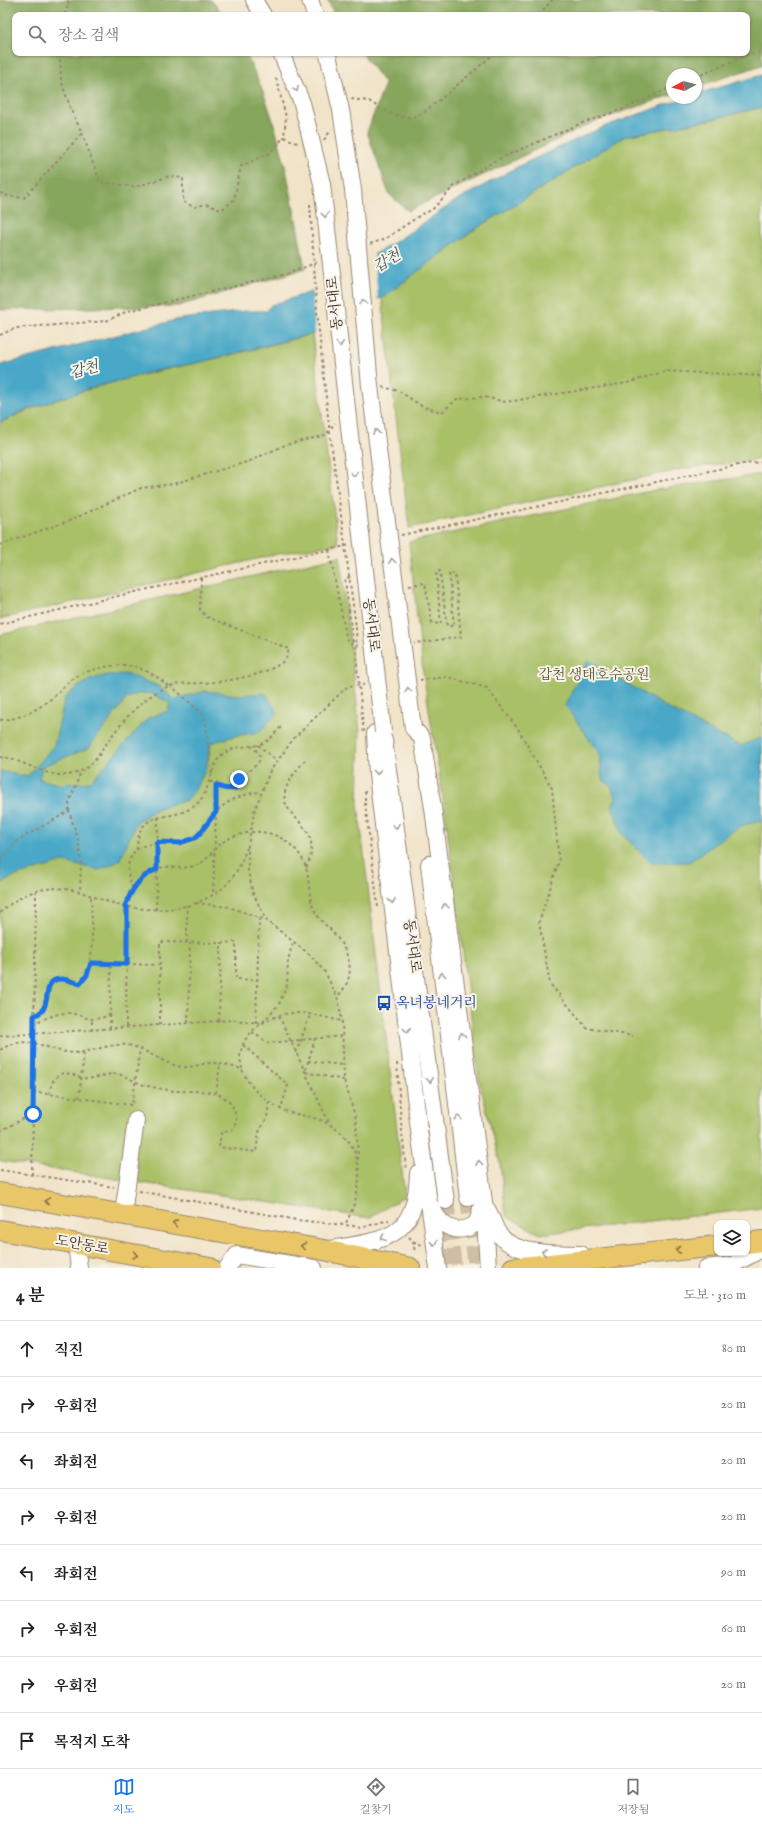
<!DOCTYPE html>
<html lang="ko">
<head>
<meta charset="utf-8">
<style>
	:root { --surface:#fff; --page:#f6f6f6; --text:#222; --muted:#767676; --line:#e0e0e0; --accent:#1a73e8 }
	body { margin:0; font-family:"IM FELL English","Noto Serif KR",serif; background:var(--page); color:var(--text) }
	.controls { position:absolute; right:12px; bottom:12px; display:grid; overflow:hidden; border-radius:8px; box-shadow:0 1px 3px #0004 }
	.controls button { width:36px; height:36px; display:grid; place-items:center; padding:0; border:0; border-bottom:1px solid var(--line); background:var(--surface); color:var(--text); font:20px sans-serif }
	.compass { position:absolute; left:666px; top:68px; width:36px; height:36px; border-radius:50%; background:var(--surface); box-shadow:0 1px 3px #0004; rotate:263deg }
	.stop { position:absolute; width:12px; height:12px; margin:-9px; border:3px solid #1a73e8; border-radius:50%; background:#fff }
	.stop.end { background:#1a73e8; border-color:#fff; box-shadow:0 1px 4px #0008 }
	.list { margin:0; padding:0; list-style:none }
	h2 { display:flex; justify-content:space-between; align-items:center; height:52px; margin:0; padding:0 16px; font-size:17px }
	h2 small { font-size:13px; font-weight:400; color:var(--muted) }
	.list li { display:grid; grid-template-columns:26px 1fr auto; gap:12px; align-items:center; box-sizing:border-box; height:56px; padding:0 16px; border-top:1px solid var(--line) }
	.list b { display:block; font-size:15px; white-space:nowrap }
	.list em { font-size:13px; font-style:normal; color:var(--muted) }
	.icon { flex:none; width:22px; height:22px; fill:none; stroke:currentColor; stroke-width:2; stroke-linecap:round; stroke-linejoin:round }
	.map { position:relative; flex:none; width:762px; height:1268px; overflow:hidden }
	.search { position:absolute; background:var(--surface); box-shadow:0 1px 3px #0004; left:12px; right:12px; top:12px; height:44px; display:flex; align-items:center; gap:10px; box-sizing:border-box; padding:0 14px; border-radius:8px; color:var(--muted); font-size:15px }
	.sheet { height:500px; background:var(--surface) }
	nav { display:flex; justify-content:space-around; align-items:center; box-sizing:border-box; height:56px; border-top:1px solid var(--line); background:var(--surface); font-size:11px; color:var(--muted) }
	nav a { display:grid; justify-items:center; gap:2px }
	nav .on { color:var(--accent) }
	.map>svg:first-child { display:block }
</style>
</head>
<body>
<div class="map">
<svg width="762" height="1268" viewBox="0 0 762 1268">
	<rect width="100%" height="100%" fill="#f7f3e8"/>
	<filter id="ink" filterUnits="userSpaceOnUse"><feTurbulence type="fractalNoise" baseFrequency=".025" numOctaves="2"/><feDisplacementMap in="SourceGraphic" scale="8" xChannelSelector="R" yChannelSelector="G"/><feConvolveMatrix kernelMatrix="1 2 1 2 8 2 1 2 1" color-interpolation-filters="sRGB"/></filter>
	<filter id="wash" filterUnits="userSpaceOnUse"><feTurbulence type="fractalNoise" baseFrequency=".012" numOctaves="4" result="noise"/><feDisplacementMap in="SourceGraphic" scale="16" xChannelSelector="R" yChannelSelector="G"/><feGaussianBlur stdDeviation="0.9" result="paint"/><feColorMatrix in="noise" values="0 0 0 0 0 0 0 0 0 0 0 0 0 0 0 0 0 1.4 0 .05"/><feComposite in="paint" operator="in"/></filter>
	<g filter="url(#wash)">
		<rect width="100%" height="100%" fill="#f1e3c7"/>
		<!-- green -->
		<path fill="#a8c066" stroke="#727542" d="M 762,107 L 762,459 L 683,469 L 409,528 L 382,298 L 471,232 L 625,136 L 709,120 Z
			M 312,334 L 338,544 L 278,554 L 0,619 L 0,423 C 63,392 132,377 200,362 C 238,354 275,344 312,334 Z
			M 762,474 L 762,1208 L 540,1234 L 506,1216 L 500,1164 L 479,1080 L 445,811 L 423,672 L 409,542 L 655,490 Z
			M 340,556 L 360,731 L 358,804 L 405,1196 L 369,1218 L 0,1161 L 0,635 Z"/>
		<!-- forest -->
		<path fill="#86a65b" stroke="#60683c" d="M 0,0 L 211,0 L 224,15 L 15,15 L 15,53 L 245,53 C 280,117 292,198 305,269 L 178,306 L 0,310 Z
			M 328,0 L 762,0 L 762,65 L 696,87 L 696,74 L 672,74 L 672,95 L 596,121 L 408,211 L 389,194 L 367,132 L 385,84 L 362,53 L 747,53 L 747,15 L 334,15 Z"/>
		<!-- water -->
		<path fill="#48a8c7" stroke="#426972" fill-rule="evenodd" d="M 762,75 L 762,107 L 709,120 L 625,136 L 471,232 L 382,298 L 334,311 L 316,333 L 201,362 L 150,372 L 85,390 L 21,412 L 0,423 L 0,365 L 180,319 L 245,311 L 267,311 L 271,305 L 311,292 L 395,242 L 457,200 L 523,164 L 603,127 L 684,98 L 696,98 L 696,94 Z
			M 588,660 L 671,710 L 741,746 L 762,737 L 762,821 L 740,826 L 689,862 L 651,863 L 622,834 L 612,805 L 616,799 L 611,786 L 602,779 L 600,755 L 565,705 Z
			M 128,674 L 160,687 L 173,699 L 206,691 L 238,695 L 265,693 L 278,713 L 259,732 L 234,736 L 211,743 L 206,769 L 195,790 L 187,800 L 158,808 L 137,822 L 119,861 L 99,870 L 63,862 L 12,877 L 0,885 L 0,771 L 26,776 L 31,773 L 54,745 L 65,698 L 76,688 L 92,679 L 108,675 ZM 150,693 L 170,703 L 168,711 L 148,718 L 90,782 L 59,784 L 39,779 L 43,766 L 89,748 L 127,698 L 137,694 Z"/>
		<!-- pier -->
		<path fill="#f1e3c7" d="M 374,252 L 378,301 L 336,313 L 315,335 L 312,289 Z"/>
	</g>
	<g filter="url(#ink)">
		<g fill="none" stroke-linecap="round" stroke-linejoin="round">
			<!-- minor-tunnel -->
			<path stroke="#cdbea5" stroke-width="16" stroke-dasharray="16 8" stroke-linecap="butt" d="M 468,1198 L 476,1268
				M 446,1201 L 454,1268"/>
			<defs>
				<path id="minor" d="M 254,0 L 263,15
					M 310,0 L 315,15
					M 413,728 L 422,738 L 433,808 L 484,1202 L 488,1268
					M 375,733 L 377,774 L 419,1130 L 438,1268
					M 384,740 L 446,1201
					M 429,864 L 468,1198
					M 431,1206 C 438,1220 447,1232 464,1229 C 468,1228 473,1226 476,1223 C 479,1219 480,1211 482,1205
					M 487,1209 C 492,1217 494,1227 499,1234 C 514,1256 558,1253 581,1254
					M 123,1214 L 136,1120
					M 76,1244 L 79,1268
					M 329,1249 C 385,1240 416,1240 418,1173
					M 227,1268 L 237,1255 L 314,1268
					M 706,1268 L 732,1265 L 762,1249"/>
				<path id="major" d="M 0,1193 L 324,1250 L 410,1268
					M 0,1230 L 210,1268
					M 747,1243 L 762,1241
					M 513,1268 L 717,1246"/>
			</defs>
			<!-- minor casing -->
			<use href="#minor" stroke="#968672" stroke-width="18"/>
			<!-- major casing -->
			<use href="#major" stroke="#968672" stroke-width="22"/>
			<!-- path -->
			<path stroke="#968672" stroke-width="2" stroke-dasharray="3 3" stroke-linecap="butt" d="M 65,15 L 69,0
				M 539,15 L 552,0
				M 60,53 L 61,80 L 71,110 L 82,133 L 100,182 L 135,187 L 170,176 L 183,178 L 183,202 L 194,207 L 206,204 L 221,210 L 234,200 L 241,166 L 270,153 L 284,137
				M 696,77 L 747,55 L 762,51
				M 276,78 L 286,117 L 284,137 L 299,144
				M 351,99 L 369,101 L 381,109 L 402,117 L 413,117 L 423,113 L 442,98 L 495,53
				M 324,140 L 331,130
				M 0,193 L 8,196 L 24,198 L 82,133
				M 370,244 L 385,239 L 422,214 L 432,210 L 454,186 L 496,160 L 582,123 L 626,108 L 672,87
				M 0,335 L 16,328 L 106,321 L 128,311 L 287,274 L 318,262
				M 382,387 L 399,391 L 423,407 L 442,412 L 457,399 L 484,397 L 506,402 L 627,383 L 666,371 L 762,376
				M 401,535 L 743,464 L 762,462
				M 0,545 L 71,520 L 141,488 L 173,484 L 250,461 L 285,445 L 326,435 L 335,423
				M 329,550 L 347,640 L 353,644 L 360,645
				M 350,577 L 345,579 L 353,644
				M 409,585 L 425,583 L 432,623 L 441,624 L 436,572 L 440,571 L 447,626 L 454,626 L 449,573 L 455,574 L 461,637 L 414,643
				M 0,624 L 135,592 L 350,545
				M 420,680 L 447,677 L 487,688 L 518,729 L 552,788 L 559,861 L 539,922 L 550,984 L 587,1028 L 633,1036
				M 170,685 L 205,716 L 212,776
				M 0,720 C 23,719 39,709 57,694 C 61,690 65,685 70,681 C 83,670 108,665 125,665 C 140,666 158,676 168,686
				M 258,745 L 277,761
				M 0,757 C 27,759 52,785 81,771 C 96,764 102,749 111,737 C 126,717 146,694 170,686 C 180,682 192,684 203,683 C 222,682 274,675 286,658 C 287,656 288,652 289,649 L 207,617 L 200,610 L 201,578
				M 305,760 C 300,766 294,773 290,780 C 266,820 330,818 306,868
				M 210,782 L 217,782 L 213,895
				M 216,785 L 225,789 L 235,787 C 237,785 238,781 239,779 C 247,769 273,762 251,746
				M 365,791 L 365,803 L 378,907
				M 69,811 L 69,803 L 81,771
				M 137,850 C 137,807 169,823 193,807 C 212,794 208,767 222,755 C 238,742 252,750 265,742 C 273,738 276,730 283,726
				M 0,860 L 17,841 L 69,811 L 78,839 L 81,861 L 80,892
				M 133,888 C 128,879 127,871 129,862 C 137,833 174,849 193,839 C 202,834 207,823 213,816 C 224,801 244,793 261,792
				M 196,903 L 229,907 L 266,920
				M 125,906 C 132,887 144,869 166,867 C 176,867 184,869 194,866 C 206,863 210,853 219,845 C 229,836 248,831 261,832 C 280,833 301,849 306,868 C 310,881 308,896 314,909 C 318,919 324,923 331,930 C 344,945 356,965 346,985 C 344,989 340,993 337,997
				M 156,910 L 158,817
				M 0,913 C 17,896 41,885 66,889 C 83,891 97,899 113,903 C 151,914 198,913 228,883 C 237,873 242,860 247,848
				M 187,943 L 187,905
				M 91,963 L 160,965
				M 33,1016 C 53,1004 40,994 54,980 L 61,979 L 80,984 C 97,971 91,916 91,895
				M 279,1016 L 329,1123
				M 219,1021 L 221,943 L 236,942 L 236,979 L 257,980
				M 33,1023 C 43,1020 54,1014 64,1013 C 84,1012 86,1026 111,1014
				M 188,1023 L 190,943
				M 256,1023 L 259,919
				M 160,1025 L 160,942 L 220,943
				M 126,1027 L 127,907
				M 110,1029 L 111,963
				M 92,1030 L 92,1019
				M 252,1032 L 268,1043 L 343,1036
				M 0,1036 L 233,1020 L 262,1023 L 279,1004 L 287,985 L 288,960 L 293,942
				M 315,1038 L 305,1072 L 344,1080
				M 243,1045 L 288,1085 L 281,1108
				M 0,1050 C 34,1029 51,1058 84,1052 C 100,1049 115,1042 132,1046 C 150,1051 163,1064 182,1067 C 192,1068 200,1064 209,1063 C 219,1062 232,1067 242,1069 C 249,1088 266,1103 285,1111 C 297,1115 311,1116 323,1121 C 368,1142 365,1187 345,1225
				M 296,1053 L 310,1015
				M 308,1061 L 343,1065
				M 397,1063 L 401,1123 L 406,1168
				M 242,1069 C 241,1063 239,1057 241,1051 C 245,1029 273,1014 293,1013 C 309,1012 326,1018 342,1021
				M 33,1092 L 132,1105 L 140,1049
				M 216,1093 L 220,1065
				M 49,1094 C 51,1086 52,1078 61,1074 C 69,1071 76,1077 84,1078 C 95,1080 106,1073 117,1074 C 128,1076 137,1084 148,1086 C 157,1088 166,1090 175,1091 C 197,1092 227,1086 235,1113 C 237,1120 236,1124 232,1130 L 221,1133 L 219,1147 L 256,1152 L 259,1132 L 267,1118 L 269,1102
				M 79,1098 L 84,1052
				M 0,1131 L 33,1114
				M 358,1160 L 356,1119 L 344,1080 L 342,1021 L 338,999 L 325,972 L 309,954 L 266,920 L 253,893 L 248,871 L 248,845 L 255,809 L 270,771 L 294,738 L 348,686 L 364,685
				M 0,1170 L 114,1187
				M 32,1175 L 36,891
				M 139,1191 L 297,1220 L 363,1227 L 389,1220
				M 409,1237 L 413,1241 L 422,1245
				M 413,1241 L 415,1253"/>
			<!-- minor -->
			<use href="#minor" stroke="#fff" stroke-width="16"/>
			<!-- major -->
			<use href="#major" stroke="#e9c769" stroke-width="20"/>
			<defs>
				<path id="minor-bridge" d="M 281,53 L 302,103 L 322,184 L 383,732
					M 328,55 L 341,110 L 353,190 L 370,386 L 413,728"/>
			</defs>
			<!-- minor-bridge casing -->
			<use href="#minor-bridge" stroke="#968672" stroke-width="18" stroke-linecap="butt"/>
			<!-- path-bridge -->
			<path stroke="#968672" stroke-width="2" stroke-dasharray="3 3" stroke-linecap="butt" d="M 310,204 L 317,312 L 329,426 L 356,627 L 357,666 L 364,734"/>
			<!-- minor-bridge -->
			<use href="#minor-bridge" stroke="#fff" stroke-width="16"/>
		</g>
		<!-- one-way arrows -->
		<defs><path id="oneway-chevron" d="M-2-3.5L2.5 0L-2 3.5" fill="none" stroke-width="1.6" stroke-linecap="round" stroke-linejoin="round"/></defs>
		<g stroke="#a79f9a">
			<use href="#oneway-chevron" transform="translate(296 89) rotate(68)"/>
			<use href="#oneway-chevron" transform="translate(325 215) rotate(84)"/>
			<use href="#oneway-chevron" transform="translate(363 302) rotate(-95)"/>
			<use href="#oneway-chevron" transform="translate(340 344) rotate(84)"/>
			<use href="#oneway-chevron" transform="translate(376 432) rotate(-97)"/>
			<use href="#oneway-chevron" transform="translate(354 474) rotate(84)"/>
			<use href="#oneway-chevron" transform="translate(392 561) rotate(-97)"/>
			<use href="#oneway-chevron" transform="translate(408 690) rotate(-97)"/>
			<use href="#oneway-chevron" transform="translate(377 772) rotate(86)"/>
			<use href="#oneway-chevron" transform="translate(396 826) rotate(82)"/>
			<use href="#oneway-chevron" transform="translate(392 901) rotate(83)"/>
			<use href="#oneway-chevron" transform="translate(445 906) rotate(-97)"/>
			<use href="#oneway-chevron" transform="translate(442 975) rotate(-97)"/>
			<use href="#oneway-chevron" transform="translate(407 1030) rotate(83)"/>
			<use href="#oneway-chevron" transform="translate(462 1035) rotate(-97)"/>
			<use href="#oneway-chevron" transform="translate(430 1080) rotate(82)"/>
			<use href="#oneway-chevron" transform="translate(458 1118) rotate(-97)"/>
			<use href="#oneway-chevron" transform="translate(479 1163) rotate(-97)"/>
			<use href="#oneway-chevron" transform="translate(383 1238) rotate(160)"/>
			<use href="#oneway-chevron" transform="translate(434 1243) rotate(82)"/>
			<use href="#oneway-chevron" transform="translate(544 1252) rotate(-175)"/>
		</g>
		<g stroke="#897140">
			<use href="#oneway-chevron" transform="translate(47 1201) rotate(-171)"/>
			<use href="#oneway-chevron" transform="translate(175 1223) rotate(-170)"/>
			<use href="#oneway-chevron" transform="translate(303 1246) rotate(-170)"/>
			<use href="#oneway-chevron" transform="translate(678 1250) rotate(174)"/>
			<use href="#oneway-chevron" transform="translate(135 1255) rotate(10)"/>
		</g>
	</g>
	<g fill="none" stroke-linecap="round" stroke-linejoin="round" filter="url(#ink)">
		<!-- route -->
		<path stroke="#1a73e8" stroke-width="5" d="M 33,1114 L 34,1016 C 36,1015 40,1013 42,1011 C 51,1001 42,979 61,979 C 67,979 74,982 80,984 L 87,975 L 91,963 L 127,964 L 127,907 L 125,906 C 132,889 139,877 157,869 L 157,842 L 180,843 L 195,838 L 200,833 L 216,812 L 216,785 C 223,788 227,790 235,788 L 239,779"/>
	</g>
	<!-- icons -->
	<defs>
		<symbol id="bus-bare" viewBox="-9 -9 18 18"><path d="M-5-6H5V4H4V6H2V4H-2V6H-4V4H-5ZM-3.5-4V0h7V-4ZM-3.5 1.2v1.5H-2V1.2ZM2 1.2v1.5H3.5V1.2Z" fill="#1a4fb4" stroke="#f7f3e8" stroke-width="2.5" paint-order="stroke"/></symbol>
	</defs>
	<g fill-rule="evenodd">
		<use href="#bus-bare" x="373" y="992" width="22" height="22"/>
	</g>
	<g text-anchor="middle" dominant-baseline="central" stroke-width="4" stroke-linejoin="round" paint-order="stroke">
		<!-- street labels -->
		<g font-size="14" fill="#3b2a1e" stroke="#f7f3e8">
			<text transform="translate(335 303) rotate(-96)">동서대로</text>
			<text transform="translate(371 625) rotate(83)">동서대로</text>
			<text transform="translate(412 946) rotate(82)">동서대로</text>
			<text transform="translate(82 1245) rotate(10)">도안동로</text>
		</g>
		<!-- park labels -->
		<g font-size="14" fill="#5c5734" stroke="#f7f3e8">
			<text x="594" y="675">갑천 생태호수공원</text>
		</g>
		<!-- transit labels -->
		<g font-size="14" fill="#164399" stroke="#f7f3e8" text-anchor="start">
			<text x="396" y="1003">옥녀봉네거리</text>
		</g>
		<!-- water labels -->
		<g font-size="15" font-style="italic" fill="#405659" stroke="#f7f3e8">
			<text transform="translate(387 261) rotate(-31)">갑천</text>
			<text transform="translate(84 370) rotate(-15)">갑천</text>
		</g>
	</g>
</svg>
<div class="controls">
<button><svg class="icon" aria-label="layers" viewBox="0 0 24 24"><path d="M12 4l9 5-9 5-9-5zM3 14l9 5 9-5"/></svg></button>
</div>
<svg class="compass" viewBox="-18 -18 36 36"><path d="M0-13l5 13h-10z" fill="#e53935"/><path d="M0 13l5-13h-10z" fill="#767676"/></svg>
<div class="stop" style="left:33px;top:1114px"></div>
<div class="stop end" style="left:239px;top:779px"></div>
<div class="search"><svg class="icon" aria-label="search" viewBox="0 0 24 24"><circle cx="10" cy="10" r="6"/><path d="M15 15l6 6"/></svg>장소 검색</div>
</div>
<section class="sheet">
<h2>4 분<small>도보 · 310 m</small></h2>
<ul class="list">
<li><svg class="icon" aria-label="ahead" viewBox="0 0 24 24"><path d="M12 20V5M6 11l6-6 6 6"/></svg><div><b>직진</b></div><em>80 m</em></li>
<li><svg class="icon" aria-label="right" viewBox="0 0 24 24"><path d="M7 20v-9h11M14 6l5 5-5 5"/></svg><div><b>우회전</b></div><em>20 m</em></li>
<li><svg class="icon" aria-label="left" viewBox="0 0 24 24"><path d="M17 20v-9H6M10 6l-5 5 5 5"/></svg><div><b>좌회전</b></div><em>20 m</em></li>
<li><svg class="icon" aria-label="right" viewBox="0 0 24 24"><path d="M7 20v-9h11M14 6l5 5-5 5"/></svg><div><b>우회전</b></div><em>20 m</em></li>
<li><svg class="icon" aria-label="left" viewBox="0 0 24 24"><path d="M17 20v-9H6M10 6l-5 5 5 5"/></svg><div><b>좌회전</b></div><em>90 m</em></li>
<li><svg class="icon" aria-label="right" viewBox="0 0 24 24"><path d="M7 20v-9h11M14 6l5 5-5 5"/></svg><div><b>우회전</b></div><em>60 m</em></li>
<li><svg class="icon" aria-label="right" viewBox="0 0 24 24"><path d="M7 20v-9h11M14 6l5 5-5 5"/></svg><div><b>우회전</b></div><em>20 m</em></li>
<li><svg class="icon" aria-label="arrive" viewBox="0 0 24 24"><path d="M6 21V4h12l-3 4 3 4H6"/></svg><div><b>목적지 도착</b></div></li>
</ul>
</section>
<nav>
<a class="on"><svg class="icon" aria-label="map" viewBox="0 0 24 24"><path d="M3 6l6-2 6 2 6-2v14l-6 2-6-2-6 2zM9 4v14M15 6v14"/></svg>지도</a>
<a><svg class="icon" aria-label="directions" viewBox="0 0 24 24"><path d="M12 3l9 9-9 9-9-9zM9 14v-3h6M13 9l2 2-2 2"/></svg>길찾기</a>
<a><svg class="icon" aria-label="saved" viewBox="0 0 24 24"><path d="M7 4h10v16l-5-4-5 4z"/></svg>저장됨</a>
</nav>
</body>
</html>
